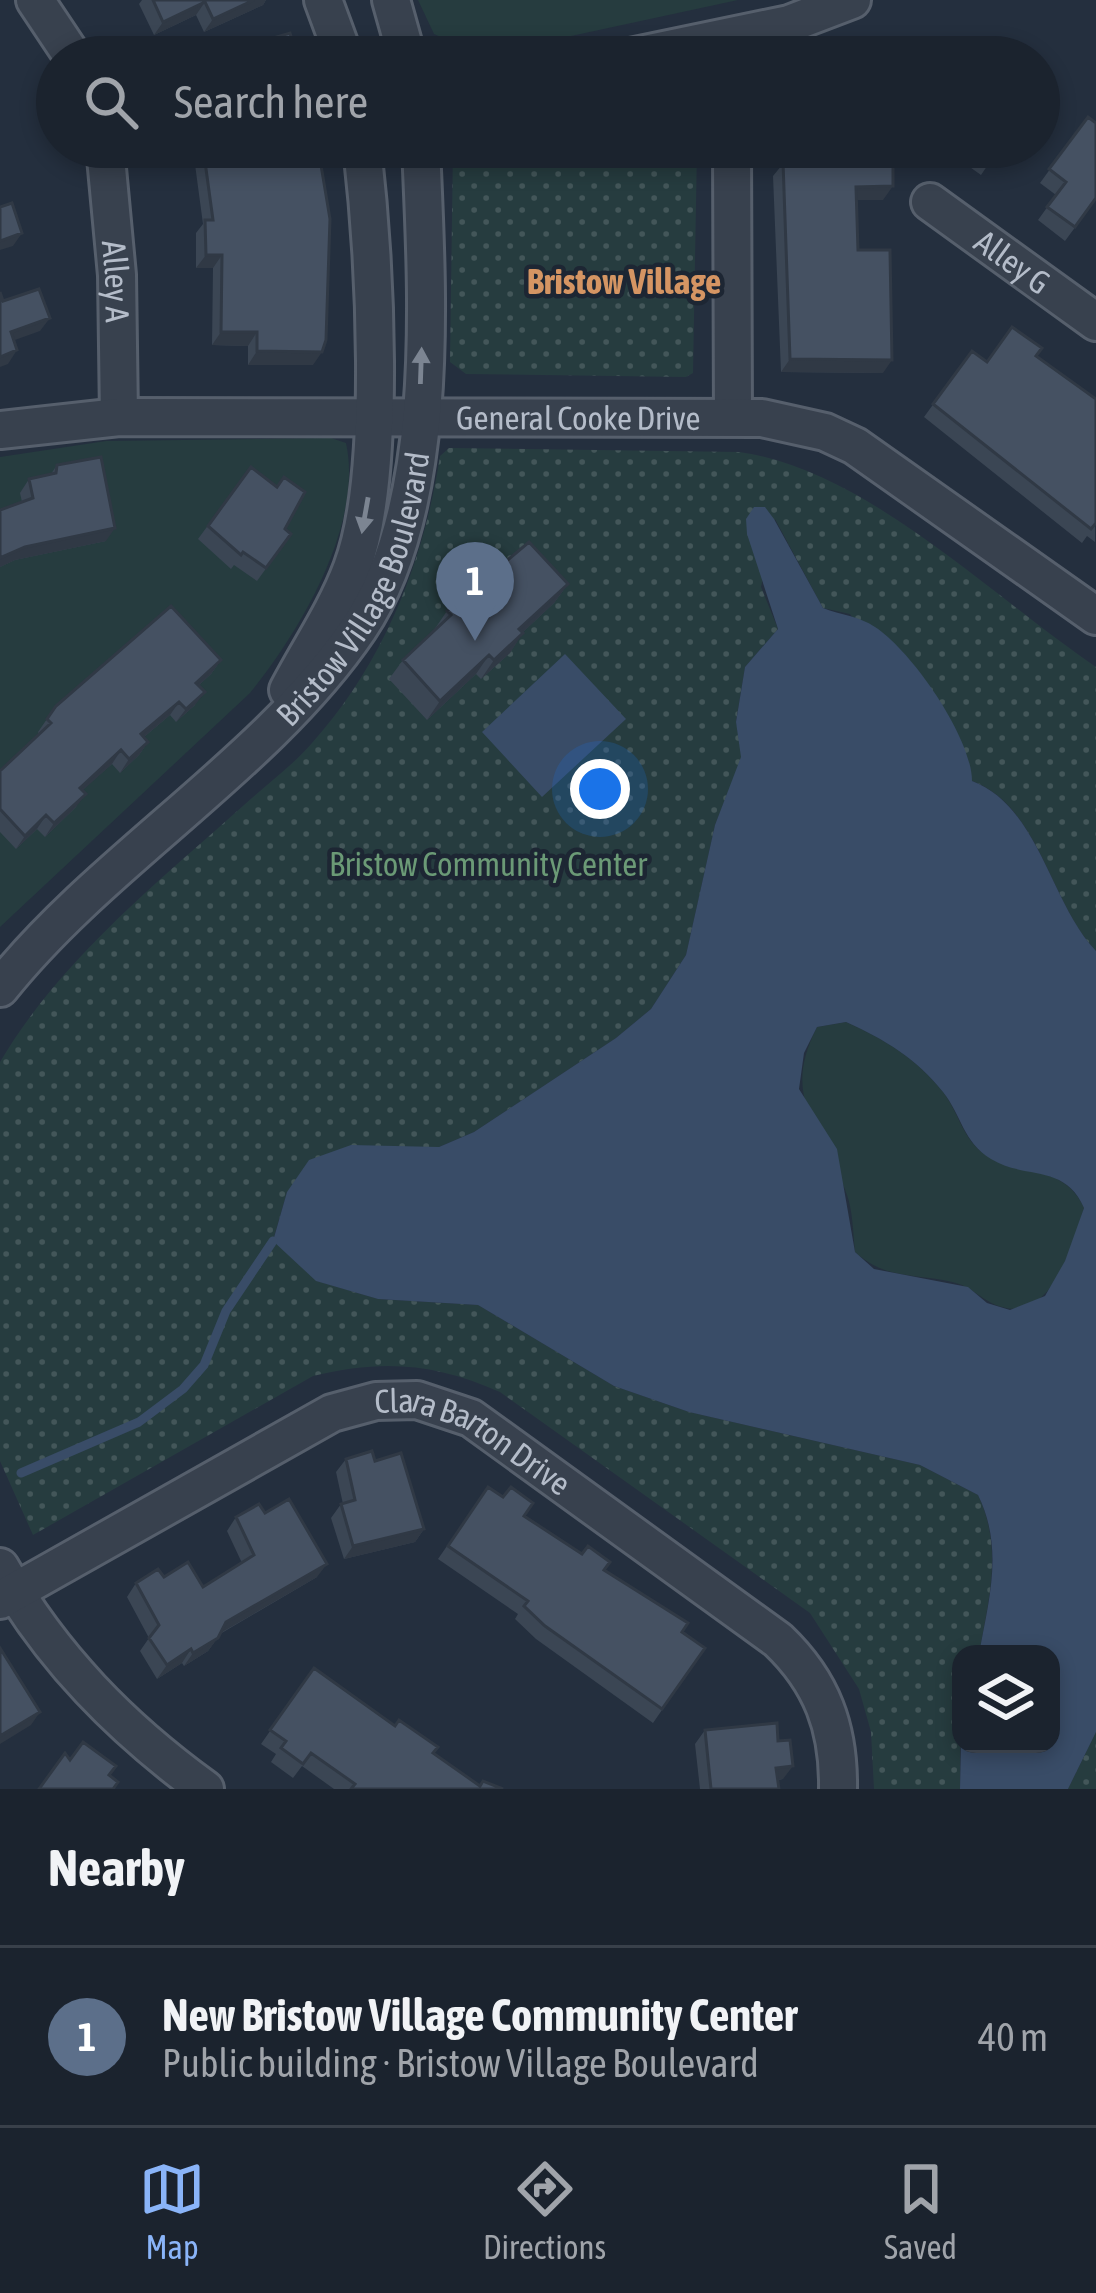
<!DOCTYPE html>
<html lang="en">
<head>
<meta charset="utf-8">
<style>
	:root { --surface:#1b232e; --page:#282f3a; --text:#f1f3f6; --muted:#a0a4aa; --line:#39404a; --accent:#8ab4f8 }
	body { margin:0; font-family:"Asap Condensed",sans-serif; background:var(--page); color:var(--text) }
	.controls { position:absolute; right:36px; bottom:36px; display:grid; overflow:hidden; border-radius:24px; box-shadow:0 6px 18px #0003 }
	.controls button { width:108px; height:108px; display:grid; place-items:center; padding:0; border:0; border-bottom:3px solid var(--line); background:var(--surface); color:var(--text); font:60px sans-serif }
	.you { position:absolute; left:600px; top:789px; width:42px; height:42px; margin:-30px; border:9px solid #fff; border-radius:50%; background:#1a73e8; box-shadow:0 0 0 18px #1a73e833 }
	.badge { display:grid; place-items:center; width:78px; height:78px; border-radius:50%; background:var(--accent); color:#fff; font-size:39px; font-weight:700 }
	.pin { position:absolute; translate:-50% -99px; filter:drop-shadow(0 3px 6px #0008) }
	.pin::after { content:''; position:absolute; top:63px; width:42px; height:36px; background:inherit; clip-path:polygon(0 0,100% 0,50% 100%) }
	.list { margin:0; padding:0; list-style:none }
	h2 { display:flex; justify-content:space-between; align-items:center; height:156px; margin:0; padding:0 48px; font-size:51px }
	h2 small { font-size:39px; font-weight:400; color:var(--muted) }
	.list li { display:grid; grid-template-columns:78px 1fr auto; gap:36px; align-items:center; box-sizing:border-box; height:180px; padding:0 48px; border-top:3px solid var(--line) }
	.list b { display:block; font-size:45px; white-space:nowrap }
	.list p { margin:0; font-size:39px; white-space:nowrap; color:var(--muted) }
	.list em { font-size:39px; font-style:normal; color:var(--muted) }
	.icon { flex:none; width:66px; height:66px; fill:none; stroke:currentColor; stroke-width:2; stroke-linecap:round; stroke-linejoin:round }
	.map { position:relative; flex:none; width:1096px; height:1789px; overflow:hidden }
	.search { position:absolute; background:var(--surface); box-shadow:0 6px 18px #0003; left:36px; right:36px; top:36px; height:132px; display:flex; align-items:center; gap:30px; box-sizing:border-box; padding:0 42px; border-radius:66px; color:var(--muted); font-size:45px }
	.sheet { height:336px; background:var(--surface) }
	nav { display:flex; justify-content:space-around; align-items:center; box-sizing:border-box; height:168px; border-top:3px solid var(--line); background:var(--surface); font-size:33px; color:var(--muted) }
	nav a { display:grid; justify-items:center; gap:6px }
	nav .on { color:var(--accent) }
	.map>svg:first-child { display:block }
</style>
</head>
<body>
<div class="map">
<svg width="1096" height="1789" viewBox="0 0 1096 1789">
	<defs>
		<pattern id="park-dots" width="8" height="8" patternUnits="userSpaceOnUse" patternTransform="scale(3)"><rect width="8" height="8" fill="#263c3f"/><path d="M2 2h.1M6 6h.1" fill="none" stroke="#435659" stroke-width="1.8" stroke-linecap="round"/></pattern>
	</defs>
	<rect width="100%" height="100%" fill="#242f3e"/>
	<!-- grass -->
	<path fill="#263c3f" d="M 418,0 L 738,0 L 548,41 L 468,50 L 434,34 Z
		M 331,438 L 346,443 C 364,524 299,633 250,693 L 0,927 L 0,457 L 106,441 Z
		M 846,1022 C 884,1039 917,1059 943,1092 C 959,1113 962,1137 983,1153 C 1017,1178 1064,1162 1084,1208 C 1073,1243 1052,1322 1002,1307 C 983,1302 972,1286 952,1282 C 914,1273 886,1280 855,1252 C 853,1234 853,1212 847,1195 C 824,1126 779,1102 817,1027 Z"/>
	<!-- park -->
	<path fill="url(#park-dots)" d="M 453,147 L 697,147 L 693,373 L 686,377 L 466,374 L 450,362 Z
		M 449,448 L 739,452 C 865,469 990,595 1096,667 L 1096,951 C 1050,903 1039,805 972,781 L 850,614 L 823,608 L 775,519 L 761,587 L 778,629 L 745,667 L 736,721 L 742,757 L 715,825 L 686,955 L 651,1009 L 616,1038 L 474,1132 L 439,1147 L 399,1147 L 287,1192 L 273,1240 L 317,1281 L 378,1299 L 478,1305 L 614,1386 L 689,1412 L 920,1465 L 978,1495 C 1003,1548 989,1598 979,1654 L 961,1654 L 960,1789 L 874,1789 L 871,1732 L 859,1689 L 810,1613 L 500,1392 C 435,1363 382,1359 313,1376 L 33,1535 L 0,1461 L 0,1062 C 61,959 156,884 244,805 C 266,785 292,766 312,743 C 384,663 424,561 440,456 Z
		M 1096,1732 L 1096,1789 L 1068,1789 Z"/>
	<!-- water -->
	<path fill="#394c67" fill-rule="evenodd" d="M 754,507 L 765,507 L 774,519 L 823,608 C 841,615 859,616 875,627 C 912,651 972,738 972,781 C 1039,806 1050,903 1096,951 L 1096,1732 L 1068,1789 L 960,1789 L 961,1742 L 1051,1744 L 1051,1654 L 979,1654 C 989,1599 1004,1548 978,1495 L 920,1465 L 689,1412 L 614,1386 L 478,1305 L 378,1299 L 316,1281 L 273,1241 L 287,1192 L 309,1160 L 351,1145 L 439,1147 L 474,1132 L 616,1038 L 651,1009 L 686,955 L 715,825 L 741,757 L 736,722 L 745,667 L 778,629 L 747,534 L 746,519 ZM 846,1022 C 884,1039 917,1059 943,1092 C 962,1116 963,1142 991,1159 C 1025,1180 1065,1163 1084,1208 L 1065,1261 L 1045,1296 L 1010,1310 L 987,1303 L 968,1287 L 874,1269 L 855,1252 L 837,1149 L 799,1089 L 804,1053 L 817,1027 Z
		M 565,654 L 626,719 L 542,797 L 482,732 Z"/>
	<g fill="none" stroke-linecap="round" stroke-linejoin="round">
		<!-- stream -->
		<path stroke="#394c67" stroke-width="9" d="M 21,1473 L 139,1422 L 183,1389 L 204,1365 L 226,1311 L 273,1241"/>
		<defs>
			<g id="minor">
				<path d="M 35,0 L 73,57"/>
				<path d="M 323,0 L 344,57"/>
				<path d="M 391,0 L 407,57"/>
				<path d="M 630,57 L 789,24 L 852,0"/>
				<path id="s1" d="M 105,147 L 117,275 L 119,417"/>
				<path d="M 732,147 L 733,417"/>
				<path id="s2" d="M 930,202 L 1096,322"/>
				<path id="s3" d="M 0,430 L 119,417 L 762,418 L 825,432 L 855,446 L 1096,616"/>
				<path d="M 288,690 C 309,650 336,611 352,568 C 388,473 374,251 362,147"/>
				<path id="s4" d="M 0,988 C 103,859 267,764 359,628 C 442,504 427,290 421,147"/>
				<path d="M 0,1567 C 52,1658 121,1728 205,1789"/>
				<path id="s5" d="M 0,1600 L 332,1413 L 376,1401 L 417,1400 L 471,1418 L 778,1640 C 822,1682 839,1728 838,1789"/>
			</g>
		</defs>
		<!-- minor casing -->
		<use href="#minor" stroke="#565f6c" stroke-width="42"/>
		<!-- minor -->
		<use href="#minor" stroke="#38414e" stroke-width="36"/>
	</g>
	<!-- wall -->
	<path fill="#3b4654" d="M 142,0 L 266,0 L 263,5 L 204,32 L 196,15 L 154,35 L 139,4 Z
		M 1088,117 L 1096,199 L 1065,241 L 1038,220 L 1056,195 L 1040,183 Z
		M 201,147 L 318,147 L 313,365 L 248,365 L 248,346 L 212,345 L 213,268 L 196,268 L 196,233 L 203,224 L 194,157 Z
		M 958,147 L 1000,147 L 981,175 L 953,155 Z
		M 791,154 L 883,200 L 857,200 L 858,250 L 883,373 L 781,372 L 773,176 Z
		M 972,351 L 987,362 L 1096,399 L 1095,542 L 1087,536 L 1082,543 L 924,417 Z
		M 57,465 L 106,541 L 15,560 L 0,567 L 0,510 L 22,502 L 20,493 L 29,479 L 51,474 Z
		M 251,467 L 285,529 L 291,534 L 257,581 L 234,565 L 231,569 L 198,539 Z
		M 568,584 L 554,603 L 522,633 L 510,653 L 481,679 L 476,674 L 427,720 L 389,679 L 403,660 L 434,630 L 447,611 Z
		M 221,660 L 211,674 L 199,685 L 195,705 L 176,722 L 170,715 L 144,737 L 148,742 L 139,755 L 120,773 L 112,764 L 82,790 L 76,807 L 45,837 L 37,829 L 16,849 L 0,832 L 0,771 L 39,734 L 38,732 L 56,706 Z
		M 346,1459 L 375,1461 L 424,1529 L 415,1542 L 344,1559 L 331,1518 L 341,1504 L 343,1504 L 336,1472 Z
		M 488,1487 L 524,1516 L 604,1570 L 705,1648 L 653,1723 L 536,1639 L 515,1619 L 518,1614 L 438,1559 Z
		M 265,1513 L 317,1577 L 220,1634 L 208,1651 L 184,1666 L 182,1663 L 157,1679 L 140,1651 L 149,1638 L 127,1597 L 136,1583 L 164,1577 L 203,1587 L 242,1563 L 227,1531 L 236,1517 Z
		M 314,1668 L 480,1786 L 503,1789 L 334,1789 L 302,1766 L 293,1778 L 271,1762 L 276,1754 L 261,1744 Z
		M 705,1730 L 783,1779 L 778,1780 L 779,1789 L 700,1789 L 695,1744 Z"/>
	<!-- shaded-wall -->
	<path fill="#303945" d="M 254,0 L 266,0 L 263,5 L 204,32 L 213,19 Z
		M 205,2 L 196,15 L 154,35 L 163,22 Z
		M 893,186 L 883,200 L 847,200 L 856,187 Z
		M 22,233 L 13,246 L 0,250 L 0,241 Z
		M 206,255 L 222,255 L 213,268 L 196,268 Z
		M 50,318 L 40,331 L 1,345 L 11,332 Z
		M 221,332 L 257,332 L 248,346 L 212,345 Z
		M 17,350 L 8,364 L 0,367 L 0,357 Z
		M 257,351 L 322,352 L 313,365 L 248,365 Z
		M 790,359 L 892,360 L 883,373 L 781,372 Z
		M 115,528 L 106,541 L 15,560 L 0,567 L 0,558 L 25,547 Z
		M 568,584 L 554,603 L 505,649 L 519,629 Z
		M 523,633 L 510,653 L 481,679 L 494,660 Z
		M 489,655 L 476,674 L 427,720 L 440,701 Z
		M 221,660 L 211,674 L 187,696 L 196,683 Z
		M 205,692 L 195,705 L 176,722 L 186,709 Z
		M 179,702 L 170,715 L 132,747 L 141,734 Z
		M 148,742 L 139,755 L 120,773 L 129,759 Z
		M 121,750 L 112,764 L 71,801 L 80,788 Z
		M 86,794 L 76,807 L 45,837 L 54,823 Z
		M 46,815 L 37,829 L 16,849 L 25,836 Z
		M 424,1529 L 415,1542 L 344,1559 L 353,1546 Z
		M 327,1564 L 317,1577 L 217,1635 L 226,1622 Z
		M 218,1638 L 208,1651 L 184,1666 L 193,1653 Z
		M 191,1649 L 182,1663 L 157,1679 L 167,1665 Z
		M 40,1712 L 31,1725 L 0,1744 L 0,1736 Z
		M 793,1766 L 783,1779 L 767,1781 L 776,1768 Z"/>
	<!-- building -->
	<path fill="#455162" stroke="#303945" stroke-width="3" d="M 153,0 L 254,0 L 213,19 L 205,2 L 163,22 Z
		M 290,33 L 297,57 L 209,57 Z
		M 1088,117 L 1096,123 L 1096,198 L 1075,227 L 1047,207 L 1066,182 L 1049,169 Z
		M 203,147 L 318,147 L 330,219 L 326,340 L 322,352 L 257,351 L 257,332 L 221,332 L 222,255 L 206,255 L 205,220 L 213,220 Z
		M 969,147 L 1000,147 L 990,162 Z
		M 791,154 L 893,154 L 893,186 L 856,187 L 858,250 L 890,250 L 892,360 L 790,359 L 783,162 L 791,162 Z
		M 12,203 L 22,233 L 0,241 L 0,207 Z
		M 39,289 L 50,318 L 11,332 L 17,350 L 0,357 L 0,292 L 3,301 Z
		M 1012,327 L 1042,348 L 1036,356 L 1096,399 L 1096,523 L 1091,529 L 933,404 L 972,351 L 987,362 Z
		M 101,457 L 115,528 L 25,547 L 0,558 L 0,510 L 33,498 L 29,479 L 56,473 L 57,465 Z
		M 251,467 L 277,487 L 284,477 L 305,492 L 285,529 L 291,534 L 266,568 L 243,552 L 241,555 L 208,526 Z
		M 529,542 L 568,584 L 519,629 L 523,633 L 494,660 L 489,655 L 440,701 L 403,660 L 451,615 L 447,611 Z
		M 171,606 L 221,660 L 196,683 L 205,692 L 186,709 L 179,702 L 141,734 L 148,742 L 129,759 L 121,750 L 80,788 L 86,794 L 54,823 L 46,815 L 25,836 L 0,809 L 0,771 L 51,723 L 47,719 L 56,706 Z
		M 372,1451 L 375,1461 L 401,1453 L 424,1529 L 353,1546 L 341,1504 L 355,1500 L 346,1459 Z
		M 488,1487 L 503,1497 L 511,1487 L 533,1503 L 524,1516 L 582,1554 L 588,1546 L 610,1562 L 604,1570 L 688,1623 L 682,1632 L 705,1648 L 662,1709 L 545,1626 L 524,1606 L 528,1601 L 448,1546 Z
		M 289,1499 L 327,1564 L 226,1622 L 218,1638 L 193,1653 L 191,1649 L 167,1665 L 149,1638 L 159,1625 L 136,1583 L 158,1569 L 164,1577 L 188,1562 L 203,1587 L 254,1555 L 236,1517 L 259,1504 L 265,1513 Z
		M 0,1648 L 40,1712 L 0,1736 Z
		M 314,1668 L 395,1726 L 399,1720 L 438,1747 L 433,1753 L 480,1786 L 483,1781 L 503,1789 L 351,1789 L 355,1784 L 311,1753 L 303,1764 L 281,1748 L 286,1741 L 270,1730 Z
		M 777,1723 L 778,1741 L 790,1740 L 793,1766 L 776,1768 L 779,1789 L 711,1789 L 705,1730 Z
		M 83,1742 L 116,1766 L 109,1775 L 118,1782 L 113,1789 L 39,1789 L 65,1753 L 70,1760 Z"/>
	<!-- one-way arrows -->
	<defs><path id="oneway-solid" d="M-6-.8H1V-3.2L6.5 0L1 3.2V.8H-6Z" transform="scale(3)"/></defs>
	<g fill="#7c8592">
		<use href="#oneway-solid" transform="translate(421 366) rotate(-88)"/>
		<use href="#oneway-solid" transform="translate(365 515) rotate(100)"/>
	</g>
	<g text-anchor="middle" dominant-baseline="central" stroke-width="9" stroke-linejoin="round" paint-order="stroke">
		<!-- street labels -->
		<g font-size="33" fill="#b4bcc9" stroke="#1d2633">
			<text stroke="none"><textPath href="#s2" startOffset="102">Alley G</textPath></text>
			<text stroke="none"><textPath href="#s1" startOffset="135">Alley A</textPath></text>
			<text stroke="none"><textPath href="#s3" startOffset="579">General Cooke Drive</textPath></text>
			<text stroke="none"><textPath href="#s4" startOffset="543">Bristow Village Boulevard</textPath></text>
			<text stroke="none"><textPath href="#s5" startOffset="534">Clara Barton Drive</textPath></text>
		</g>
		<!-- park labels -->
		<g font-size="33" fill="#6b9a76" stroke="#1d2633">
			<text x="488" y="864">Bristow Community Center</text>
		</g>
		<!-- neighbourhood labels -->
		<g font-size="36" font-weight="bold" fill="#d59563" stroke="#1d2633">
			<text x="624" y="281">Bristow Village</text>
		</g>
	</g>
</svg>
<div class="controls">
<button><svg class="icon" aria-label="layers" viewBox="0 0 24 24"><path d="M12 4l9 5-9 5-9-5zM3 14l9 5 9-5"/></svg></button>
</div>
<div class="you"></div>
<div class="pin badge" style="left:475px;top:641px;background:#5c6f8a">1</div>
<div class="search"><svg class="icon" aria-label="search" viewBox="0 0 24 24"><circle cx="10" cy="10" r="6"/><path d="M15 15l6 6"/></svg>Search here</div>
</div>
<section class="sheet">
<h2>Nearby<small></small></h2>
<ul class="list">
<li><span class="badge" style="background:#5c6f8a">1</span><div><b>New Bristow Village Community Center</b><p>Public building · Bristow Village Boulevard</p></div><em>40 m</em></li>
</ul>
</section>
<nav>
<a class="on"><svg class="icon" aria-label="map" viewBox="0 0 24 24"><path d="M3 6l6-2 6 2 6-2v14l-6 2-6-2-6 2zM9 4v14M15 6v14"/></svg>Map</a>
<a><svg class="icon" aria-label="directions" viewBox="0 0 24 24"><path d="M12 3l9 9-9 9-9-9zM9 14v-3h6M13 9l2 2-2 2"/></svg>Directions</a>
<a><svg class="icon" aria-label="saved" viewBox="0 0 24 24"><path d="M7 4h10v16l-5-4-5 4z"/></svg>Saved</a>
</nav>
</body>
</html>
